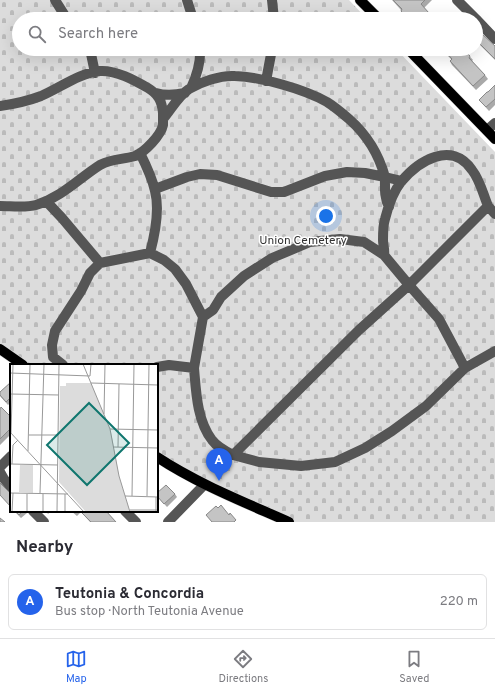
<!DOCTYPE html>
<html lang="en">
<head>
<meta charset="utf-8">
<style>
	:root { --surface:#fff; --page:#f2f2f3; --text:#2b2b33; --muted:#7c7c81; --line:#e1e1e2; --accent:#2563eb }
	body { margin:0; font-family:Overpass,sans-serif; background:var(--page); color:var(--text) }
	.you { position:absolute; left:326px; top:216px; width:14px; height:14px; margin:-10px; border:3px solid #fff; border-radius:50%; background:#1a73e8; box-shadow:0 0 0 6px #1a73e833 }
	.badge { display:grid; place-items:center; width:26px; height:26px; border-radius:50%; background:var(--accent); color:#fff; font-size:13px; font-weight:700 }
	.pin { position:absolute; translate:-50% -33px; filter:drop-shadow(0 1px 2px #0008) }
	.pin::after { content:''; position:absolute; top:21px; width:14px; height:12px; background:inherit; clip-path:polygon(0 0,100% 0,50% 100%) }
	.list { margin:0; padding:0; list-style:none }
	h2 { display:flex; justify-content:space-between; align-items:center; height:52px; margin:0; padding:0 16px; font-size:17px }
	h2 small { font-size:13px; font-weight:400; color:var(--muted) }
	.list li { display:grid; grid-template-columns:26px 1fr auto; gap:12px; align-items:center; box-sizing:border-box; height:56px; margin:0 8px 8px; padding:0 8px; border:1px solid var(--line); border-radius:6px }
	.list b { display:block; font-size:15px; white-space:nowrap }
	.list p { margin:0; font-size:13px; white-space:nowrap; color:var(--muted) }
	.list em { font-size:13px; font-style:normal; color:var(--muted) }
	.icon { flex:none; width:22px; height:22px; fill:none; stroke:currentColor; stroke-width:2; stroke-linecap:round; stroke-linejoin:round }
	.map { position:relative; flex:none; width:495px; height:522px; overflow:hidden }
	.search { position:absolute; background:var(--surface); box-shadow:0 4px 16px #0002; left:12px; right:12px; top:12px; height:44px; display:flex; align-items:center; gap:10px; box-sizing:border-box; padding:0 14px; border-radius:22px; color:var(--muted); font-size:15px }
	.sheet { height:116px; background:var(--surface) }
	nav { display:flex; justify-content:space-around; align-items:center; box-sizing:border-box; height:56px; border-top:1px solid var(--line); background:var(--surface); font-size:11px; color:var(--muted) }
	nav a { display:grid; justify-items:center; gap:2px }
	nav .on { color:var(--accent) }
	.map>svg:first-child { display:block }
</style>
</head>
<body>
<div class="map">
<svg width="495" height="522" viewBox="0 0 495 522">
	<defs>
		<pattern id="cemetery-stones" width="16" height="16" patternUnits="userSpaceOnUse"><rect width="16" height="16" fill="#dcdcdc"/><path d="M2 7V4a2 2 0 0 1 4 0v3zM10 15v-3a2 2 0 0 1 4 0v3z" fill="#bbb"/></pattern>
	</defs>
	<rect width="100%" height="100%" fill="#fff"/>
	<!-- cemetery -->
	<path fill="url(#cemetery-stones)" d="M 0,0 L 349,0 L 367,19 L 19,19 L 19,49 L 396,49 L 495,152 L 495,522 L 289,522 L 157,457 L 157,365 L 23,365 L 0,349 Z"/>
	<g fill="none" stroke-linecap="round" stroke-linejoin="round">
		<defs>
			<path id="major" d="M 360,0 L 379,19
				M 408,49 L 495,139
				M 0,349 L 23,365
				M 157,457 C 198,484 244,502 289,522"/>
		</defs>
		<!-- major casing -->
		<use href="#major" stroke="#dbdbdb" stroke-width="11"/>
		<!-- minor -->
		<path stroke="#555" stroke-width="10" d="M 55,0 L 67,19
			M 187,0 L 193,19
			M 272,0 L 274,19
			M 457,0 L 476,19
			M 476,19 L 495,39
			M 90,49 L 95,73
			M 266,81 L 272,49
			M 191,88 C 197,75 201,63 200,49
			M 156,93 C 166,96 175,95 185,93
			M 0,106 C 14,104 28,101 41,96 C 60,88 79,73 100,71 C 116,70 134,80 148,88 C 158,94 162,101 163,113 C 163,116 163,121 163,125 C 161,135 145,152 135,156 C 122,160 113,158 100,165 C 78,179 62,197 36,205 C 26,208 11,206 0,206
			M 163,119 C 171,110 178,96 189,89 C 201,82 220,75 235,76 C 261,77 304,89 327,102 C 335,107 342,113 349,119 C 366,134 379,155 385,177 L 402,181
			M 487,130 L 495,123
			M 155,189 L 187,177 L 200,174 L 217,175 L 271,192 L 284,192 L 325,176 L 347,172 L 365,173 L 385,177 C 385,187 384,198 389,207
			M 46,201 L 62,218 L 100,263 L 150,253 C 155,234 160,210 155,191 C 152,177 146,165 140,153
			M 150,253 L 164,260 L 175,269 L 186,284 L 203,317 L 194,368 L 169,365 L 157,367
			M 384,255 C 385,250 383,245 383,240 C 383,233 383,225 385,219 C 388,207 393,192 401,182 C 418,161 452,140 472,170 C 480,180 483,194 488,206
			M 63,365 L 53,357 L 52,345 L 55,331 L 81,291 L 90,273 L 100,263
			M 194,368 C 196,391 197,421 212,440 C 217,447 225,451 233,455 L 359,330 L 409,285 L 384,255 L 364,242 L 340,239 L 310,242 L 272,258 L 244,276 L 221,297 L 213,310 L 203,317
			M 465,368 L 495,351
			M 233,455 L 259,462 L 301,466 L 335,462 L 365,448 L 392,431 L 426,406 L 465,368 L 439,319 L 409,285 L 488,206 L 495,214
			M 0,467 L 11,456
			M 0,472 L 4,479 L 11,487
			M 33,511 L 44,522
			M 125,511 L 136,522
			M 168,522 L 204,485"/>
		<!-- major -->
		<use href="#major" stroke="#000" stroke-width="10"/>
	</g>
	<!-- wall -->
	<path fill="#a9a9a9" d="M 392,0 L 432,0 L 424,8 L 429,13 L 433,19 L 408,19 L 401,11 L 401,10 Z
		M 476,38 L 495,46 L 495,60 L 476,41 Z
		M 436,49 L 463,49 L 473,60 L 472,61 L 485,75 L 488,79 L 476,90 L 452,65 L 450,61 L 452,60 L 445,53 L 445,54 L 442,51 L 440,52 Z
		M 495,85 L 495,105 L 489,111 L 479,100 Z
		M 11,382 L 11,402 L 8,405 L 0,396 L 0,392 Z
		M 0,409 L 11,417 L 11,434 L 0,445 Z
		M 175,494 L 177,497 L 167,507 L 157,496 Z
		M 14,511 L 27,511 L 27,513 L 21,518 Z
		M 46,511 L 51,511 L 48,514 Z
		M 71,511 L 106,511 L 116,522 L 90,522 L 81,512 L 77,516 Z"/>
	<!-- building -->
	<path fill="#c4c4c4" stroke="#898989" d="M 393,0 L 425,0 L 421,4 L 429,13 L 428,14 L 433,19 L 408,19 L 401,11 L 402,9 Z
		M 465,16 L 468,19 L 462,19 Z
		M 481,33 L 495,46 L 495,59 L 476,40 L 476,38 Z
		M 441,49 L 463,49 L 470,56 L 469,58 L 485,75 L 473,86 L 450,61 L 452,59 L 443,49 L 442,50 Z
		M 495,85 L 495,99 L 486,107 L 479,100 L 487,92 L 488,92 Z
		M 11,382 L 11,397 L 6,402 L 0,395 L 0,392 Z
		M 1,407 L 11,417 L 11,428 L 0,439 L 0,409 Z
		M 0,483 L 11,494 L 11,507 L 0,495 Z
		M 166,485 L 175,494 L 164,504 L 157,496 L 157,493 Z
		M 221,505 L 229,515 L 230,513 L 236,520 L 234,522 L 212,522 L 206,515 L 216,506 L 218,508 Z
		M 15,511 L 23,511 L 19,515 Z
		M 80,511 L 106,511 L 116,522 L 91,522 Z
		M 0,518 L 5,522 L 0,522 Z"/>
	<g text-anchor="middle" dominant-baseline="central" stroke-width="3" stroke-linejoin="round" paint-order="stroke">
		<!-- park labels -->
		<g font-size="12" fill="#333" stroke="#fff">
			<text x="303" y="241">Union Cemetery</text>
		</g>
	</g>
	<!-- overview -->
	<g transform="translate(10 364)">
		<rect width="148" height="148" fill="#fff"/>
		<path d="M 56,19 L 81,19 L 101,68 L 109,112 L 120,148 L 76,148 L 49,118 L 50,22 L 56,22 Z" fill="#dcdcdc"/>
		<path d="M 10,101 L 23,101 L 23,129 L 9,128 Z" fill="#dcdcdc"/>
		<path fill="none" stroke="#999" stroke-width="1" d="M 73,0 L 100,65 L 109,112 L 120,148M 0,9 L 80,12 L 81,0M 81,19 L 148,21M 0,30 L 49,31M 94,50 L 95,0M 100,65 L 148,66M 0,68 L 74,148M 1,69 L 3,0M 19,71 L 48,71M 103,83 L 148,84M 108,83 L 109,20M 18,87 L 20,0M 0,100 L 48,101M 2,100 L 3,81 L 8,76M 0,129 L 58,130M 30,129 L 34,0M 115,132 L 148,133M 122,132 L 124,0M 137,132 L 139,0M 120,146 L 148,146M 146,147 L 146,133M 2,148 L 3,129M 17,148 L 17,130M 33,148 L 33,130M 47,148 L 49,0M 55,148 L 55,130"/>
		<path fill="#0f766e" fill-opacity="0.15" stroke="#0f766e" stroke-width="2" d="M 79,39 L 119,79 L 77,121 L 37,81 Z"/>
		<rect width="148" height="148" fill="none" stroke="#000" stroke-width="2"/>
	</g>
</svg>
<div class="you"></div>
<div class="pin badge" style="left:219px;top:481px">A</div>
<div class="search"><svg class="icon" aria-label="search" viewBox="0 0 24 24"><circle cx="10" cy="10" r="6"/><path d="M15 15l6 6"/></svg>Search here</div>
</div>
<section class="sheet">
<h2>Nearby<small></small></h2>
<ul class="list">
<li><span class="badge">A</span><div><b>Teutonia &amp; Concordia</b><p>Bus stop · North Teutonia Avenue</p></div><em>220 m</em></li>
</ul>
</section>
<nav>
<a class="on"><svg class="icon" aria-label="map" viewBox="0 0 24 24"><path d="M3 6l6-2 6 2 6-2v14l-6 2-6-2-6 2zM9 4v14M15 6v14"/></svg>Map</a>
<a><svg class="icon" aria-label="directions" viewBox="0 0 24 24"><path d="M12 3l9 9-9 9-9-9zM9 14v-3h6M13 9l2 2-2 2"/></svg>Directions</a>
<a><svg class="icon" aria-label="saved" viewBox="0 0 24 24"><path d="M7 4h10v16l-5-4-5 4z"/></svg>Saved</a>
</nav>
</body>
</html>
